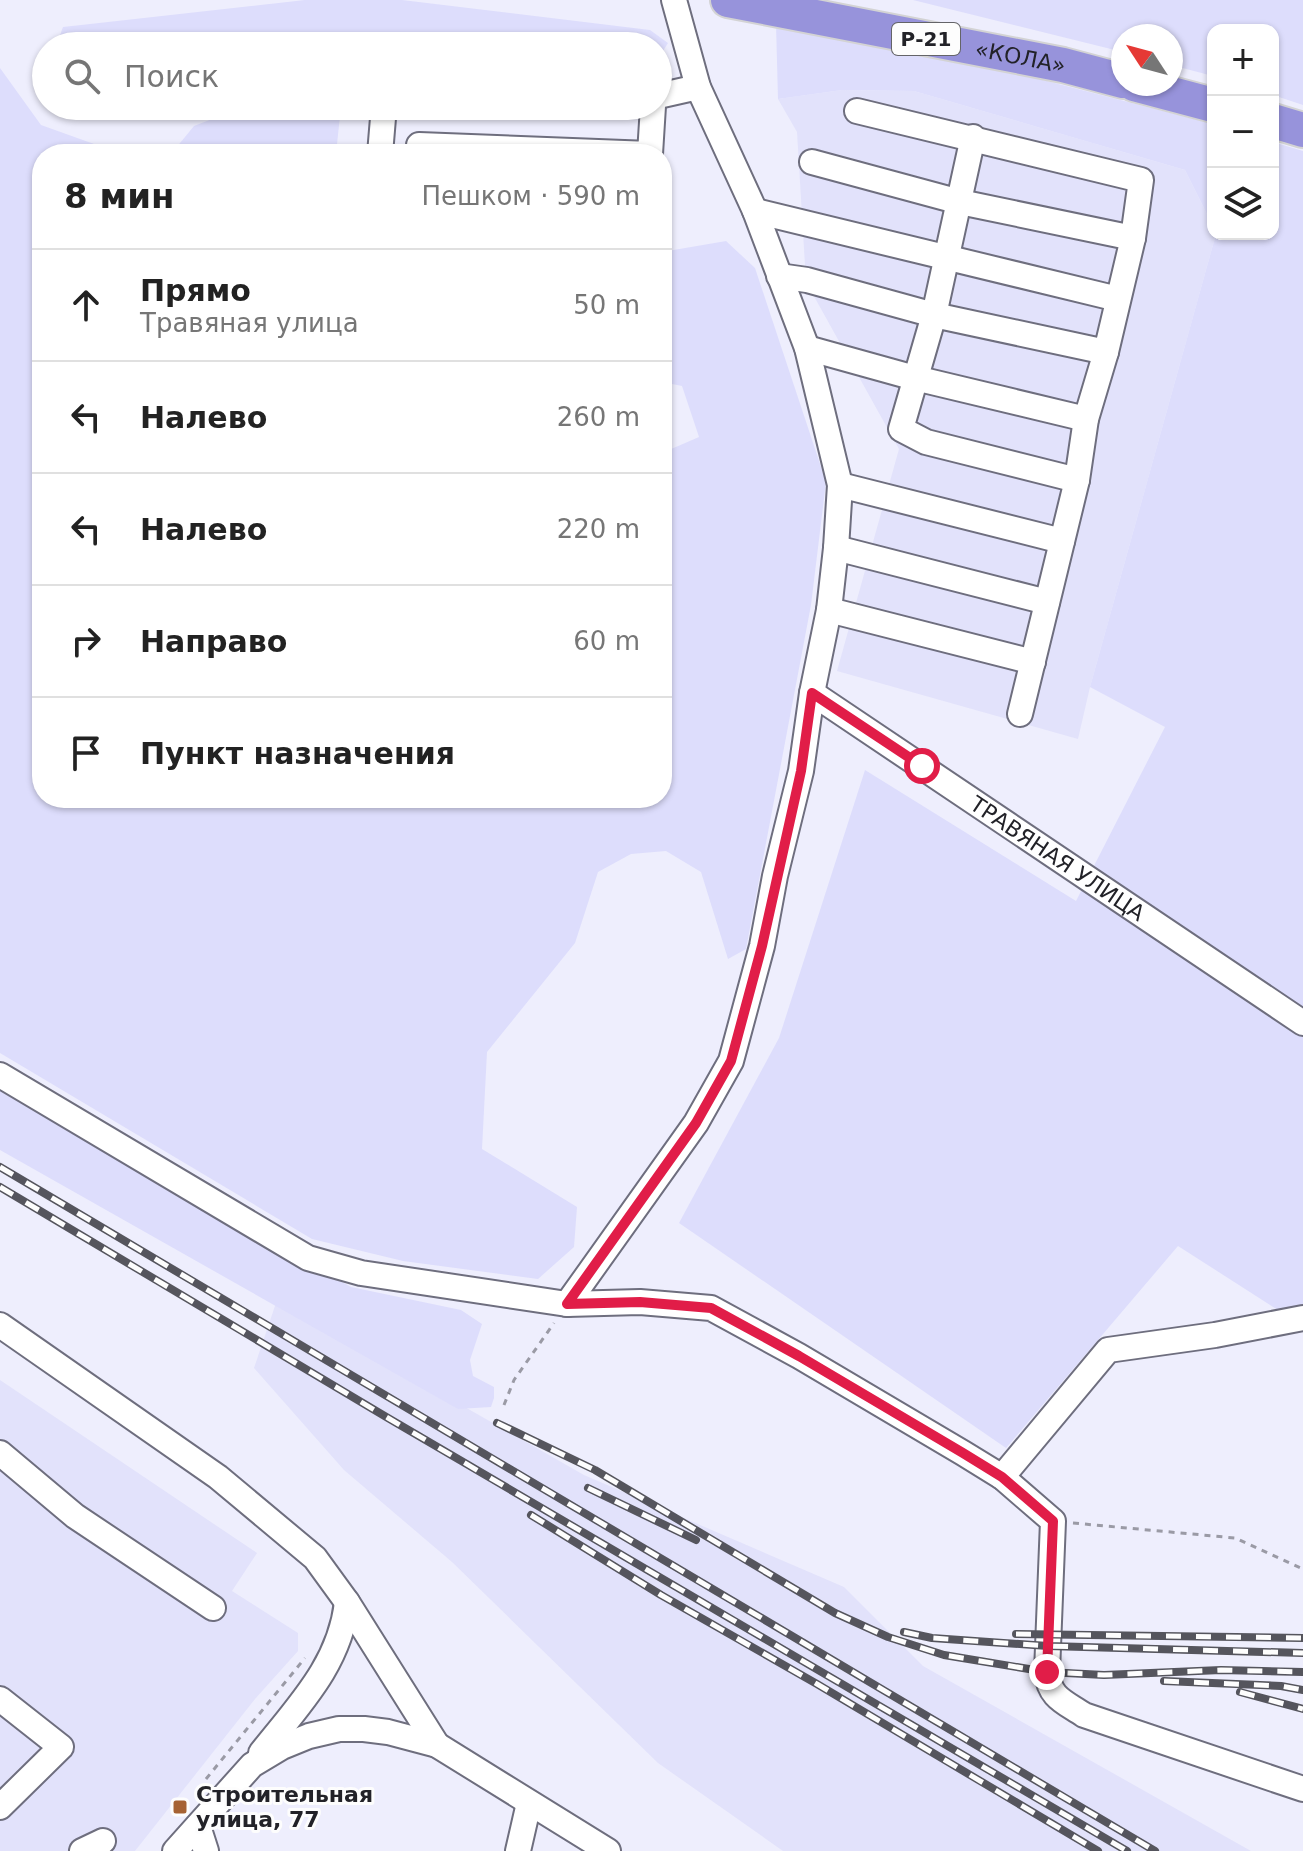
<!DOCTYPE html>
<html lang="ru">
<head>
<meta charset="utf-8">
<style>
	:root { --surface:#fff; --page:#f6f6f6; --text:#222; --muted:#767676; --line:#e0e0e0 }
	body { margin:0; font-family:"DejaVu Sans",sans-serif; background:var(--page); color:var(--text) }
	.controls { position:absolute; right:24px; top:24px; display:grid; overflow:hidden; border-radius:16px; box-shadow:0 2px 6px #0004 }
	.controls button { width:72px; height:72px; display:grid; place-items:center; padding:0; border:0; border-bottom:2px solid var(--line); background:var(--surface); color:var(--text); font:40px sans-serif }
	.compass { position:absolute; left:1111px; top:24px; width:72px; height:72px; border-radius:50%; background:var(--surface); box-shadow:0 2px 6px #0004; rotate:306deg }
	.stop { position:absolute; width:24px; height:24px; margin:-18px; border:6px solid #e11d48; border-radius:50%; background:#fff }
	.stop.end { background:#e11d48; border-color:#fff; box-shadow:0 2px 8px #0008 }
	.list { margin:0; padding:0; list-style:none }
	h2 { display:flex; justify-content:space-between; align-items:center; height:104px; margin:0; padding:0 32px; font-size:34px }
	h2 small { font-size:26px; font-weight:400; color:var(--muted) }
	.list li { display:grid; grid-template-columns:52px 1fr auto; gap:24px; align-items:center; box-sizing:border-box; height:112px; padding:0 32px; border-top:2px solid var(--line) }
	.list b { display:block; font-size:30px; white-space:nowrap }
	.list p { margin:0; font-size:26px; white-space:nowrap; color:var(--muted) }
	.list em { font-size:26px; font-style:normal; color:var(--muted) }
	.icon { flex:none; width:44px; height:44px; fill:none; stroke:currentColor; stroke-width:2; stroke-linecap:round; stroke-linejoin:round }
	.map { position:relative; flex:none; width:1303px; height:1851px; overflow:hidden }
	.search { position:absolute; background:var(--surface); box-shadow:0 2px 6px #0004; left:32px; top:32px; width:640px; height:88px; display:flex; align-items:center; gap:20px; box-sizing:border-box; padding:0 28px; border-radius:44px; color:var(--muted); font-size:30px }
	.panel { position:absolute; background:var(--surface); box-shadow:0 2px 6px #0004; left:32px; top:144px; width:640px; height:664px; border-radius:32px }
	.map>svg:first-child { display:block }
</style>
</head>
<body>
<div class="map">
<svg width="1303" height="1851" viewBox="0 0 1303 1851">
	<rect width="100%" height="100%" fill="#eeeefd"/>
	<!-- built -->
	<path fill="#e2e2fb" d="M 842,90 L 914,91 L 1185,170 L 1213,226 L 1213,234 L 1216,234 L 1090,687 L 1078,739 L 837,671 L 899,449 L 806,282 L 797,132 L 778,99 Z
		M 277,1300 L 584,1475 L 844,1587 L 923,1666 L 1251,1851 L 783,1851 L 658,1763 L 452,1562 L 344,1470 L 254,1368 Z
		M 0,1380 L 257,1553 L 232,1591 L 298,1633 L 298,1651 L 255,1699 L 135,1851 L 0,1851 Z"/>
	<!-- green -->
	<path fill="#ddddfc" d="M 305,0 L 402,0 L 650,30 L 668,43 L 658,59 L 658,46 L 411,46 L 354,42 L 352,46 L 300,46 L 288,36 L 262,46 L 56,46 L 63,27 Z
		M 913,0 L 1303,0 L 1303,105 L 1273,95 L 1273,30 L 1213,30 L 1213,76 L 1171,65 L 1171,36 L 1123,36 L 1123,52 Z
		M 776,24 L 1004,70 L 1213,124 L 1213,226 L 1185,170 L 914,91 L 842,90 L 778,99 Z
		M 0,68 L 41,125 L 108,149 L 110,154 L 42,154 L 42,798 L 662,798 L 662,453 L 699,437 L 682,386 L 662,382 L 662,252 L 726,241 L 755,268 L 826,482 L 811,605 L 746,949 L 728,959 L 701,872 L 666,851 L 631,854 L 598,872 L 575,943 L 487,1052 L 482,1149 L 577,1207 L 574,1247 L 538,1279 L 403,1261 L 312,1239 L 0,1053 Z
		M 246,106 L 341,106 L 336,154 L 171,154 L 194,126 Z
		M 1273,142 L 1303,151 L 1303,1326 L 1178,1246 L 1006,1448 L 679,1223 L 779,1038 L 865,770 L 1076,901 L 1165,727 L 1090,687 L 1216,234 L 1273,234 Z
		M 0,1085 L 351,1287 L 461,1310 L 482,1324 L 470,1360 L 473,1376 L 494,1387 L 494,1398 L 491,1407 L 458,1409 L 0,1150 Z"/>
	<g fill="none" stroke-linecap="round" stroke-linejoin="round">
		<defs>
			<g id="minor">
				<path d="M 658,96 L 698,87"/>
				<path d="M 857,111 L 1141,180 L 1133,238 L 1106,352 L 1086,419 L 1077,480 L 1020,714"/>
				<path d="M 973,137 L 934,315 L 901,429 L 926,442 L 1077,480"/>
				<path d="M 419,145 L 650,154 L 653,106"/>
				<path d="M 380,154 L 384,106"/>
				<path d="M 812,162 L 960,202 L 1133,238"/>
				<path d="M 755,211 L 1118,299"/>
				<path d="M 779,276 L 807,280 L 934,315 L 1106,352"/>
				<path d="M 807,348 L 915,378 L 1086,419"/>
				<path d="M 840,485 L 1062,541"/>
				<path d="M 836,548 L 1047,602"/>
				<path d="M 829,610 L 1033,662"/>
				<path id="s1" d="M 812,693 L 1303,1023"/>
				<path d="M 0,1075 L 308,1258 L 361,1273 L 567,1304 L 640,1302 L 711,1308 L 799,1356 L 963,1453 L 1002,1477 L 1053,1521 L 1047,1672 C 1049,1698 1065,1702 1084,1715 L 1303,1789"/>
				<path d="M 567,1304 L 696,1123 L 731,1061 L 762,946 L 775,876 L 801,771 L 812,693 L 829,610 L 836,548 L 840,485 L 807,348 L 755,211 L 698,87 L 674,0"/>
				<path d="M 0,1325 L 218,1477 L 315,1558 L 347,1602 L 437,1745"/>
				<path d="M 0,1453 L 75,1516 L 213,1608"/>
				<path d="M 1002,1477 L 1108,1350 L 1215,1335 L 1303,1318"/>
				<path d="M 0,1699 L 61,1747 L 0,1807"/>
				<path d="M 261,1753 C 299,1705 340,1664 347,1602"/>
				<path d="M 198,1826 L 206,1851"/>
				<path d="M 82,1851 L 103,1841"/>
				<path d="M 175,1851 L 252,1765 L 282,1747 L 309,1736 L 339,1729 L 364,1729 L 388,1732 L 437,1745 L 608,1851"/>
				<path d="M 518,1851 L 529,1803"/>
			</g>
			<g id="highway">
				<path id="s2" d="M 728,0 L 1063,65 L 1123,81"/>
				<path d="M 1134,84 L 1213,105"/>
				<path d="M 1273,121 L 1303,130"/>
			</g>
		</defs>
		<!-- minor casing -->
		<use href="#minor" stroke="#6e6e7e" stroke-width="28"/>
		<!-- highway casing -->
		<use href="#highway" stroke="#d3d3d4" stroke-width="38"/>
		<!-- path -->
		<path stroke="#9a9aa5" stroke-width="3" stroke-dasharray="6 6" stroke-linecap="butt" d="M 504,1405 L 514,1380 L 554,1323
			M 1073,1523 L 1235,1538 L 1303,1569
			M 206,1779 L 305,1658"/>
		<!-- minor -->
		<use href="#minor" stroke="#fff" stroke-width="24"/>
		<!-- highway -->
		<use href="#highway" stroke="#9793db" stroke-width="34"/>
		<defs>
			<path id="rail" d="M 0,1167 L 1155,1851
				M 0,1187 L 388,1418 L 1127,1851
				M 497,1423 L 595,1470 L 835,1613 L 888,1637 L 944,1655 L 1047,1672 L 1104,1675 L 1221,1670 L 1303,1672
				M 588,1488 L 696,1540
				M 531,1515 L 661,1595 L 817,1684 L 1098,1851
				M 904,1632 L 932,1638 L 1048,1646 L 1303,1653
				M 1016,1634 L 1303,1638
				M 1164,1681 L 1281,1686 L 1303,1690
				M 1240,1692 L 1303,1709"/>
		</defs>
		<!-- rail casing -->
		<use href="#rail" stroke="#55555d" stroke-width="8"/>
		<!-- rail -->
		<use href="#rail" stroke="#fdfdfd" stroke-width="5" stroke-dasharray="15" stroke-linecap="butt"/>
	</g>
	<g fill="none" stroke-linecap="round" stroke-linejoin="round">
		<!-- route -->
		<path stroke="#e11d48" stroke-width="10" d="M 922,766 L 812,693 L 801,771 L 762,946 L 731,1061 L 696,1123 L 567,1304 L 640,1302 L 711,1308 L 799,1356 L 963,1453 L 1002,1477 L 1053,1521 L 1047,1672"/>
	</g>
	<!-- markers -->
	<rect fill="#a66233" stroke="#fdfdfd" stroke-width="3" x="172" y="1799" width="16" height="16" rx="4"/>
	<g text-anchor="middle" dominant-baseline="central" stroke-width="6" stroke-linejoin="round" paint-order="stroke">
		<!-- shield labels -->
		<rect fill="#fdfdfd" stroke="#646468" stroke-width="2" x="892" y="23" width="68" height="32" rx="6"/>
		<g font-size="20" font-weight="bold" fill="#222228">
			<text x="926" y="39">Р-21</text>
		</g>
		<!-- street labels -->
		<g font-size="22" fill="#222228" stroke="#fdfdfd">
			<text stroke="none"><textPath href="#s2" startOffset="298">«КОЛА»</textPath></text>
			<text stroke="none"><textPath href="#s1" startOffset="296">ТРАВЯНАЯ УЛИЦА</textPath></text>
		</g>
		<!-- poi labels -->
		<g font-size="22" font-weight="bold" fill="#222228" stroke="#fdfdfd" text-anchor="start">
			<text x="196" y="1794">Строительная<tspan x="196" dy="25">улица, 77</tspan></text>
		</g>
	</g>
</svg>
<div class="controls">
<button>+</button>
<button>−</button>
<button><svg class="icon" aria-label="layers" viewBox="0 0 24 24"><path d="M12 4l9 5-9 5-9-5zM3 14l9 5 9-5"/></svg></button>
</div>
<svg class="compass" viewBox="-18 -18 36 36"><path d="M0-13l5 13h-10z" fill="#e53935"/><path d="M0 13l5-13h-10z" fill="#767676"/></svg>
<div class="stop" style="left:922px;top:766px"></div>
<div class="stop end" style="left:1047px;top:1672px"></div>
<div class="search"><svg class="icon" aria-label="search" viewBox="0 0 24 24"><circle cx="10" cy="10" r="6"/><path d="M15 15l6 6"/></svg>Поиск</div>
<section class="panel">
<h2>8 мин<small>Пешком · 590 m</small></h2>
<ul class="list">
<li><svg class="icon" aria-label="ahead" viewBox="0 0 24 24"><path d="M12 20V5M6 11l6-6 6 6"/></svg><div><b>Прямо</b><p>Травяная улица</p></div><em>50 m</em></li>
<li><svg class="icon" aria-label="left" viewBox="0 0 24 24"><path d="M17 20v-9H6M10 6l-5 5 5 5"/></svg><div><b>Налево</b></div><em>260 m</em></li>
<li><svg class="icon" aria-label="left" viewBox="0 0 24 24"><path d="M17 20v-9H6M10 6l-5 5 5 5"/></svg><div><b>Налево</b></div><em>220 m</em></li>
<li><svg class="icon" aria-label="right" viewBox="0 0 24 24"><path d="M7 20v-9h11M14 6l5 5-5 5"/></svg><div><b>Направо</b></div><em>60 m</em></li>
<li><svg class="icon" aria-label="arrive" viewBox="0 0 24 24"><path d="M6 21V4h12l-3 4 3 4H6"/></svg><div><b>Пункт назначения</b></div></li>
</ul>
</section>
</div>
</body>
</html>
